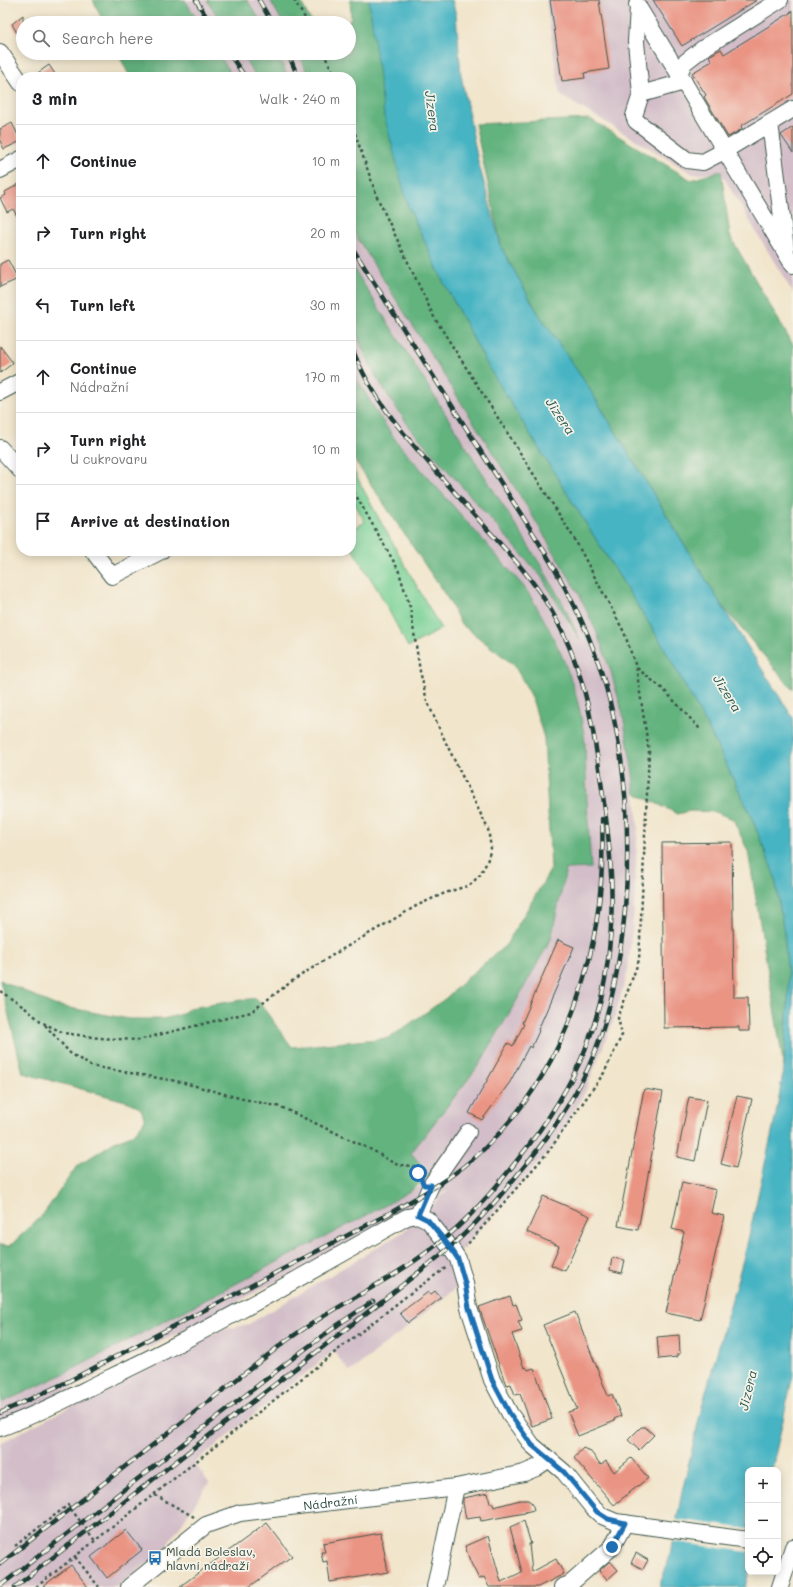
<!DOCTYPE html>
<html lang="en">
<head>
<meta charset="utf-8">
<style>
	:root { --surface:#fff; --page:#f2f2f2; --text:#202124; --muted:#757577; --line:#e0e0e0 }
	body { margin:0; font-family:Mali,sans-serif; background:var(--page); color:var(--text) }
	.controls { position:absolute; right:12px; bottom:12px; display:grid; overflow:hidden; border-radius:8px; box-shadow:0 2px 10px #0003 }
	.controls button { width:36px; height:36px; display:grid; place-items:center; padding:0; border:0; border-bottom:1px solid var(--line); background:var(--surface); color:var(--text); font:20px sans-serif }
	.stop { position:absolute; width:12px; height:12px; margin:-9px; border:3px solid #1f6fb2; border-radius:50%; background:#fff }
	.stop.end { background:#1f6fb2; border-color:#fff; box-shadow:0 1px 4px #0008 }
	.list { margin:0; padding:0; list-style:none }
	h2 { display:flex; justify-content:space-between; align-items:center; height:52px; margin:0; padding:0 16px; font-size:17px }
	h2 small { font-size:13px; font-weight:400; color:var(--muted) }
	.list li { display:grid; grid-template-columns:26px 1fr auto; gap:12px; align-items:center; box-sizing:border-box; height:72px; padding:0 16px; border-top:1px solid var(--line) }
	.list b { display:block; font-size:15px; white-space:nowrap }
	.list p { margin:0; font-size:13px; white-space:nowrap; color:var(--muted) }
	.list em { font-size:13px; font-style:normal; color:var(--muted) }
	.icon { flex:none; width:22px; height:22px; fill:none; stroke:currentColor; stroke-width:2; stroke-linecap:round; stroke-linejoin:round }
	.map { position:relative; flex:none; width:793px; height:1587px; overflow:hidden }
	.search { position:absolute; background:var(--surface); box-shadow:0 2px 10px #0003; left:16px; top:16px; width:340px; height:44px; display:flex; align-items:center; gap:10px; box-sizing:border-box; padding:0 14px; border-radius:22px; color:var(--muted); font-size:15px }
	.panel { position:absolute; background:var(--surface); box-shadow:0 2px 10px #0003; left:16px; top:72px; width:340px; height:484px; border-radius:16px }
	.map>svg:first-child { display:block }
</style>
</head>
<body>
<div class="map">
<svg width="793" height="1587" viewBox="0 0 793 1587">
	<rect width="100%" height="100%" fill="#f7f3e8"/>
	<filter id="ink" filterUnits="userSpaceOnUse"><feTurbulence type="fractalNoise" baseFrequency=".025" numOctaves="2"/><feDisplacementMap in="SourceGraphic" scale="8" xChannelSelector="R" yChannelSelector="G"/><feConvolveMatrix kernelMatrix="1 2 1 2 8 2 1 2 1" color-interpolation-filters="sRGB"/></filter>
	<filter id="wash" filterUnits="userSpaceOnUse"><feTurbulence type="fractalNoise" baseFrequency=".012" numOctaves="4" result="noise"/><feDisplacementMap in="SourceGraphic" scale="16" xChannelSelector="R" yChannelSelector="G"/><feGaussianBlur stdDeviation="0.9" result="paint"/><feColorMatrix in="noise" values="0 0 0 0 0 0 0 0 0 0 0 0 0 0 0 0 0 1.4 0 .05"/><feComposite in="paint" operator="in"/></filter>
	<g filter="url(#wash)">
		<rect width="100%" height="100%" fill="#f1e5cb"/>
		<!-- industrial -->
		<path fill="#d2bdc8" d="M 185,0 L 207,0 L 222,23 L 199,23 Z
			M 247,0 L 270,0 L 283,23 L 262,23 Z
			M 546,0 L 793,0 L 793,293 L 721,173 L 693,174 L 560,95 Z
			M 218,53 L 241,53 L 256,77 L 233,77 Z
			M 277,53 L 299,53 L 309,77 L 288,77 Z
			M 351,228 L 556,554 L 579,593 L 597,633 L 611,672 L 623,715 L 633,774 L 638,824 L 634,908 L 628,971 L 613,1022 L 585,1092 L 550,1150 L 450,1262 L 459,1286 L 350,1372 L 333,1351 L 194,1463 L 209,1483 L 163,1551 L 117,1587 L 0,1587 L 0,1443 L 218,1331 L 249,1324 L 403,1232 L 448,1190 L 394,1220 L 71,1389 L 0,1422 L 0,1403 L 64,1374 L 424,1184 L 430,1175 L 411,1153 L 479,1065 L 518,998 L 551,939 L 566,869 L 591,868 L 584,729 L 577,697 L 567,667 L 555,638 L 541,613 L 525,588 L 397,442 L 377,413 L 351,369 L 351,318 L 362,348 L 376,376 L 392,402 L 412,430 L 541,576 L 558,603 L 572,630 L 578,637 L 562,602 L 540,564 L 351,264 Z"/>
		<!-- green -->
		<path fill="#7ad196" stroke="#4c8765" d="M 351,466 L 377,515 L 441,629 L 408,647 L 379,592 L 351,547 L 351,530 L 365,522 L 351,497 Z"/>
		<!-- forest -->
		<path fill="#63b37f" stroke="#41785a" d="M 93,0 L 185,0 L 199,23 L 104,23 Z
			M 207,0 L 247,0 L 262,23 L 222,23 Z
			M 270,0 L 300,0 L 309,18 L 315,23 L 283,23 Z
			M 350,0 L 369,0 L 408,206 L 444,283 L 489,368 L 573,503 L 662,644 L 708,728 L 750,813 L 775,877 L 784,933 L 789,986 L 784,1068 L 748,851 L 733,819 L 715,812 L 690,811 L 678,814 L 635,793 L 633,774 L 623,715 L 611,672 L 597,633 L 579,594 L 529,510 L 351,228 L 351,77 L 309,77 L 299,53 L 349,53 L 348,23 L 351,17 Z
			M 118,53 L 218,53 L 233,77 L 130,77 Z
			M 241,53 L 277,53 L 288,77 L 256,77 Z
			M 590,119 L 691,180 L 721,171 L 730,236 L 793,345 L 793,690 L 722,606 L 587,385 L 538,313 L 502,249 L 475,124 Z
			M 351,264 L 540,564 L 562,602 L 580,640 L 541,576 L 412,430 L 392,402 L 376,376 L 362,348 L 351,318 Z
			M 351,369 L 377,413 L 397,442 L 525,588 C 553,631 575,677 583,728 C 586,743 585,759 586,774 C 587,805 589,837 591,868 L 566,869 L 551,939 L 518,998 L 479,1065 L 411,1153 L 430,1175 L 413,1189 L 386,1205 L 64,1374 L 1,1403 L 0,1245 L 10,1246 L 44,1213 L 77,1166 L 116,1141 L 134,1134 L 145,1120 L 141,1109 L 129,1102 L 23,1073 L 0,980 L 54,1005 L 129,1019 L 163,1019 L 182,1014 L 189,1008 L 256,998 L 292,1047 L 389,1038 L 428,1011 L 446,998 L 467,978 L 506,945 L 551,869 L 544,738 L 531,695 L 514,665 L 461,624 L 448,599 L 351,455 Z"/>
		<!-- water -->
		<path fill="#47b4c3" stroke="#33787c" d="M 369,0 L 452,0 L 456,15 L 461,75 L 478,161 L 502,249 L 538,313 L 587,385 L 722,606 L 793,718 L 793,1375 L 772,1470 L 748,1470 L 749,1572 L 745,1587 L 659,1587 L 669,1559 L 682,1492 L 702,1406 L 746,1249 L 776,1114 L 784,1068 L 789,986 L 784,933 L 775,877 L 750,813 L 708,728 L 662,644 L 573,503 L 489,368 L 444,283 L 408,206 L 384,115 Z"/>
		<!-- pier -->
		<path fill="#f1e5cb" d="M 675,1519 L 748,1529 L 748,1552 L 670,1541 Z"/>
		<g id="blocks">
			<!-- building -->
			<path fill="#ea9484" d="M 550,0 L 599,0 L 609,69 L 584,73 L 585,78 L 562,81 Z
				M 653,0 L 757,0 L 682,46 Z
				M 793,11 L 793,94 L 741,126 L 742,129 L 728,137 L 704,97 L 706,95 L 692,73 L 712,61 L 709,56 L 721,49 L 724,54 Z
				M 23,15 L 23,44 L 12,24 Z
				M 49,65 L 57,77 L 32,77 Z
				M 12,123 L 21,141 L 4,149 L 0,141 L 0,129 Z
				M 793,127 L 793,153 L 781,135 Z
				M 21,183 L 21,223 L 13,209 L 7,212 L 0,198 L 6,195 L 5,192 Z
				M 8,260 L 18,279 L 0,287 L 0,264 Z
				M 0,346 L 13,363 L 0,373 Z
				M 732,842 L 734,997 L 748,997 L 749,1031 L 739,1031 L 739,1027 L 664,1028 L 662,843 Z
				M 558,940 L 574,947 L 538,1030 L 539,1031 L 531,1048 L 529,1046 L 510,1082 L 482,1120 L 469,1113 L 508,1043 L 513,1046 L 524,1024 L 522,1023 Z
				M 644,1089 L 663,1092 L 638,1230 L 618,1226 Z
				M 737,1096 L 752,1099 L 736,1168 L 721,1164 Z
				M 689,1097 L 707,1100 L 695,1161 L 677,1157 Z
				M 682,1182 L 716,1190 L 711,1213 L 724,1216 L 700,1320 L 666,1313 L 684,1232 L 672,1229 Z
				M 543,1196 L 590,1216 L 565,1271 L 551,1265 L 559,1246 L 527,1232 Z
				M 612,1258 L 625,1260 L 622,1273 L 610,1270 Z
				M 435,1291 L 441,1298 L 408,1323 L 400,1313 L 428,1292 L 430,1295 Z
				M 510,1296 L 513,1305 L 516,1304 L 522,1320 L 518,1321 L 522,1331 L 512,1334 L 524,1368 L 526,1367 L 528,1370 L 534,1368 L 552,1419 L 532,1426 L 520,1394 L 515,1395 L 511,1384 L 506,1385 L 479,1307 Z
				M 575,1312 L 608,1396 L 612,1394 L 621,1416 L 614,1419 L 615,1421 L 578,1436 L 568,1412 L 577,1409 L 543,1325 Z
				M 679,1335 L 680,1354 L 677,1354 L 677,1357 L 659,1359 L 657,1337 Z
				M 641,1427 L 645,1427 L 654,1435 L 639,1450 L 628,1440 Z
				M 583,1448 L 590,1451 L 601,1465 L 606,1461 L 614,1472 L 631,1458 L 648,1478 L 614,1505 L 574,1458 Z
				M 488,1493 L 490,1503 L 493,1503 L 494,1507 L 520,1500 L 528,1500 L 532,1503 L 534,1510 L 525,1512 L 525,1513 L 481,1521 L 480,1517 L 466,1519 L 463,1503 L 463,1498 Z
				M 524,1521 L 531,1544 L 529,1544 L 532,1572 L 556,1559 L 564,1574 L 538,1587 L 489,1587 L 484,1577 L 479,1579 L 470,1561 L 465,1546 L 488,1536 L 501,1582 L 522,1572 L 510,1527 Z
				M 267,1523 L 292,1556 L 249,1587 L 179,1587 Z
				M 126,1530 L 142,1550 L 107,1578 L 91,1557 Z
				M 381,1533 L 388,1572 L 330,1582 L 327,1561 L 323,1562 L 321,1552 L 325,1552 L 323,1543 Z
				M 636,1553 L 648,1560 L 643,1569 L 631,1563 Z
				M 610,1561 L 618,1570 L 607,1580 L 599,1571 Z
				M 71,1565 L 88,1587 L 42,1587 Z"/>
		</g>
	</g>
	<g filter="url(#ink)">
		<use href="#blocks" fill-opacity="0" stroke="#3e564b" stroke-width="1"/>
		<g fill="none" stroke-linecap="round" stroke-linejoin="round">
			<defs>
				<g id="minor">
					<path d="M 780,0 L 702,49 L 684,63 L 679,74 L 793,265"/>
					<path d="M 637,5 L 679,74"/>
					<path d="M 638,6 L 636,42 L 641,94"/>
					<path d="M 0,52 L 21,83"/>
					<path d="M 684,82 L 641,94 L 634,116 L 636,121 L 687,160 L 703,162 L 724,151 L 793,109"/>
					<path d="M 770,123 L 786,249"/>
					<path d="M 0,170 L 21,159"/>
					<path d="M 0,392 L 21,381"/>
					<path d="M 0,448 L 21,471"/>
					<path d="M 93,551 L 112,576 L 161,551"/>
					<path d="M 418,1215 L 431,1185 L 468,1132"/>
					<path d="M 0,1428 C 37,1415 72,1396 107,1379 C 210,1330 308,1273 407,1217 L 418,1215 L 428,1220 L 450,1247 L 458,1259 L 465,1283 L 469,1308 L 492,1380 L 510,1414 L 532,1445 L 564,1472 L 592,1507 L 602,1516 L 616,1522 L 748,1540"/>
					<path id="s1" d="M 129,1587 L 206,1525 L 240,1513 L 456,1487 L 524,1473 L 536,1468 L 549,1459"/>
					<path d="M 435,1587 L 456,1487"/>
					<path d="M 562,1587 L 570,1584 L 612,1547 L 625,1523"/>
					<path d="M 780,1587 L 793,1547"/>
				</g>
			</defs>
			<!-- minor casing -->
			<use href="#minor" stroke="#3e564b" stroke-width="18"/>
			<!-- path -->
			<path stroke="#3e564b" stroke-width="2.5" stroke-dasharray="3 3" stroke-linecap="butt" d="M 294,0 L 308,23
				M 323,53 L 336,77
				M 351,122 L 377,197 L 434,317 L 574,538 L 624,632 L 636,667 L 649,752 L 639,960 L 618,1018 L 622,1035 L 604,1073 L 548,1152 L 466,1246
				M 637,668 L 664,690 L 700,729
				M 0,991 L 25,1008 L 43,1023 L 64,1033 L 99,1038 L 138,1040 L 251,1012 L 295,979 L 336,953 L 418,905 L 445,893 L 470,885 L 480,875 L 487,862 L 491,848 L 488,829 L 446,743 L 427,701 L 420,671 L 410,607 L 398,569 L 351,487
				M 45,1025 L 70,1053 L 91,1066 L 181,1082 L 239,1098 L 281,1107 L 374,1151 L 390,1161 L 398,1165 L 413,1166 L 420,1176
				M 155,1495 L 194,1517
				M 15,1546 L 68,1505 L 96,1542
				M 75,1557 L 99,1587
				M 36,1587 L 413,1291 L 447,1267"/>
			<!-- minor -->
			<use href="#minor" stroke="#fff" stroke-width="16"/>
			<defs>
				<path id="rail" d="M 196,0 L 210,23
					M 259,0 L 272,23
					M 229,53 L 245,77
					M 288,53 L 298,77
					M 0,1413 L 67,1382 L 392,1212 C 424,1194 457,1175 484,1149 C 573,1063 607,939 602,819
					M 0,1564 L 286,1341 C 334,1306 389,1282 435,1246 C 468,1221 494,1190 519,1158 C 545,1125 569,1089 585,1050 C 616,973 616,890 605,810 C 594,733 588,669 546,602 C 532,579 514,559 497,540 C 476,517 456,494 436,471 C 403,434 369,394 351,346
					M 0,1586 L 297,1355 L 339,1324 L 373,1301
					M 15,1587 L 437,1258 C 466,1235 490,1209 513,1180 C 543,1145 570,1108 589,1066 C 611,1016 620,963 625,910 C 632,816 624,721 587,633 C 562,575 526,522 492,469 C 445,395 398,320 351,246"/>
			</defs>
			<!-- rail casing -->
			<use href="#rail" stroke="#1f3d34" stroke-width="4.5"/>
			<!-- rail -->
			<use href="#rail" stroke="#f7f3e8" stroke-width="3" stroke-dasharray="9" stroke-linecap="butt"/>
		</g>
	</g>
	<g fill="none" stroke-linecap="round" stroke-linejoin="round" filter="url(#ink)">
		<!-- route -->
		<path stroke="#1f6fb2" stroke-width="5" d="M 418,1173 L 424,1185 L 431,1185 L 418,1215 L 428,1220 L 450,1247 L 458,1259 L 465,1283 L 469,1308 L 492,1380 L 510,1414 L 532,1445 L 564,1472 L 597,1512 L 608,1519 L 625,1523 L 612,1547"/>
	</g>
	<!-- icons -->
	<defs>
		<symbol id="bus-bare" viewBox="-9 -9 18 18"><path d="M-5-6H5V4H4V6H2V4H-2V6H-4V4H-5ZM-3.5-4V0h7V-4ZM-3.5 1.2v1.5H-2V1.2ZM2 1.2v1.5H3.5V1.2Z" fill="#1f6fb2" stroke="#f7f3e8" stroke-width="2.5" paint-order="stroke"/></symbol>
	</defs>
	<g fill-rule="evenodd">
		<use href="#bus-bare" x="145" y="1548" width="20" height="20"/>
	</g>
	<g text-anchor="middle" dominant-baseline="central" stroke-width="3.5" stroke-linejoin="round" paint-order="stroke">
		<!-- street labels -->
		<g font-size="12" fill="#1f3d34" stroke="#f7f3e8">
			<text stroke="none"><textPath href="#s1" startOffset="226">Nádražní</textPath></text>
		</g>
		<!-- poi labels -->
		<g font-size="12" fill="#1f3d34" stroke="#f7f3e8" text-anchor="start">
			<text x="166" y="1551">Mladá Boleslav,<tspan x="166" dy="14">hlavní nádraží</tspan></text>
		</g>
		<!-- water labels -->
		<g font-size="13" font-style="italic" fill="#295b58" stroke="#f7f3e8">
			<text transform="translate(433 111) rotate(82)">Jizera</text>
			<text transform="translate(561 416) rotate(56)">Jizera</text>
			<text transform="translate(728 693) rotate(58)">Jizera</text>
			<text transform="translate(747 1390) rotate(-77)">Jizera</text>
		</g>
	</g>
</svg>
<div class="controls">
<button>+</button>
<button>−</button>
<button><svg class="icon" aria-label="locate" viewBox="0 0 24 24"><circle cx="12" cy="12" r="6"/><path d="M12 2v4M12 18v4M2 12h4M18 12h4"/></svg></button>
</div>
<div class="stop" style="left:418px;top:1173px"></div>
<div class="stop end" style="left:612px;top:1547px"></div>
<div class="search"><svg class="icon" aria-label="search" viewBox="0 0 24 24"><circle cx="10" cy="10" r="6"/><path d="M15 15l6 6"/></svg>Search here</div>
<section class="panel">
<h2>3 min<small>Walk · 240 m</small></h2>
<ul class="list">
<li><svg class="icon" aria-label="ahead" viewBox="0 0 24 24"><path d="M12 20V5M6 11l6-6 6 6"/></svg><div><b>Continue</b></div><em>10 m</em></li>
<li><svg class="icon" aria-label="right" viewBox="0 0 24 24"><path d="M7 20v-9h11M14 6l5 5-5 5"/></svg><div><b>Turn right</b></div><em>20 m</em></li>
<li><svg class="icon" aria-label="left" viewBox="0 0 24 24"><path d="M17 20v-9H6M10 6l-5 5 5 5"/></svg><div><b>Turn left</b></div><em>30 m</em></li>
<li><svg class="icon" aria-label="ahead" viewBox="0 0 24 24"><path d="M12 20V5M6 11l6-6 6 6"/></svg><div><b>Continue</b><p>Nádražní</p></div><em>170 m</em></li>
<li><svg class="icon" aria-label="right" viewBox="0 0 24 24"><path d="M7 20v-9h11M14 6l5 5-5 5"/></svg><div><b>Turn right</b><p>U cukrovaru</p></div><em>10 m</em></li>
<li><svg class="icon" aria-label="arrive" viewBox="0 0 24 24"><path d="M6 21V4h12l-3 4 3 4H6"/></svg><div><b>Arrive at destination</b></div></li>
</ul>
</section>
</div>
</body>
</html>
